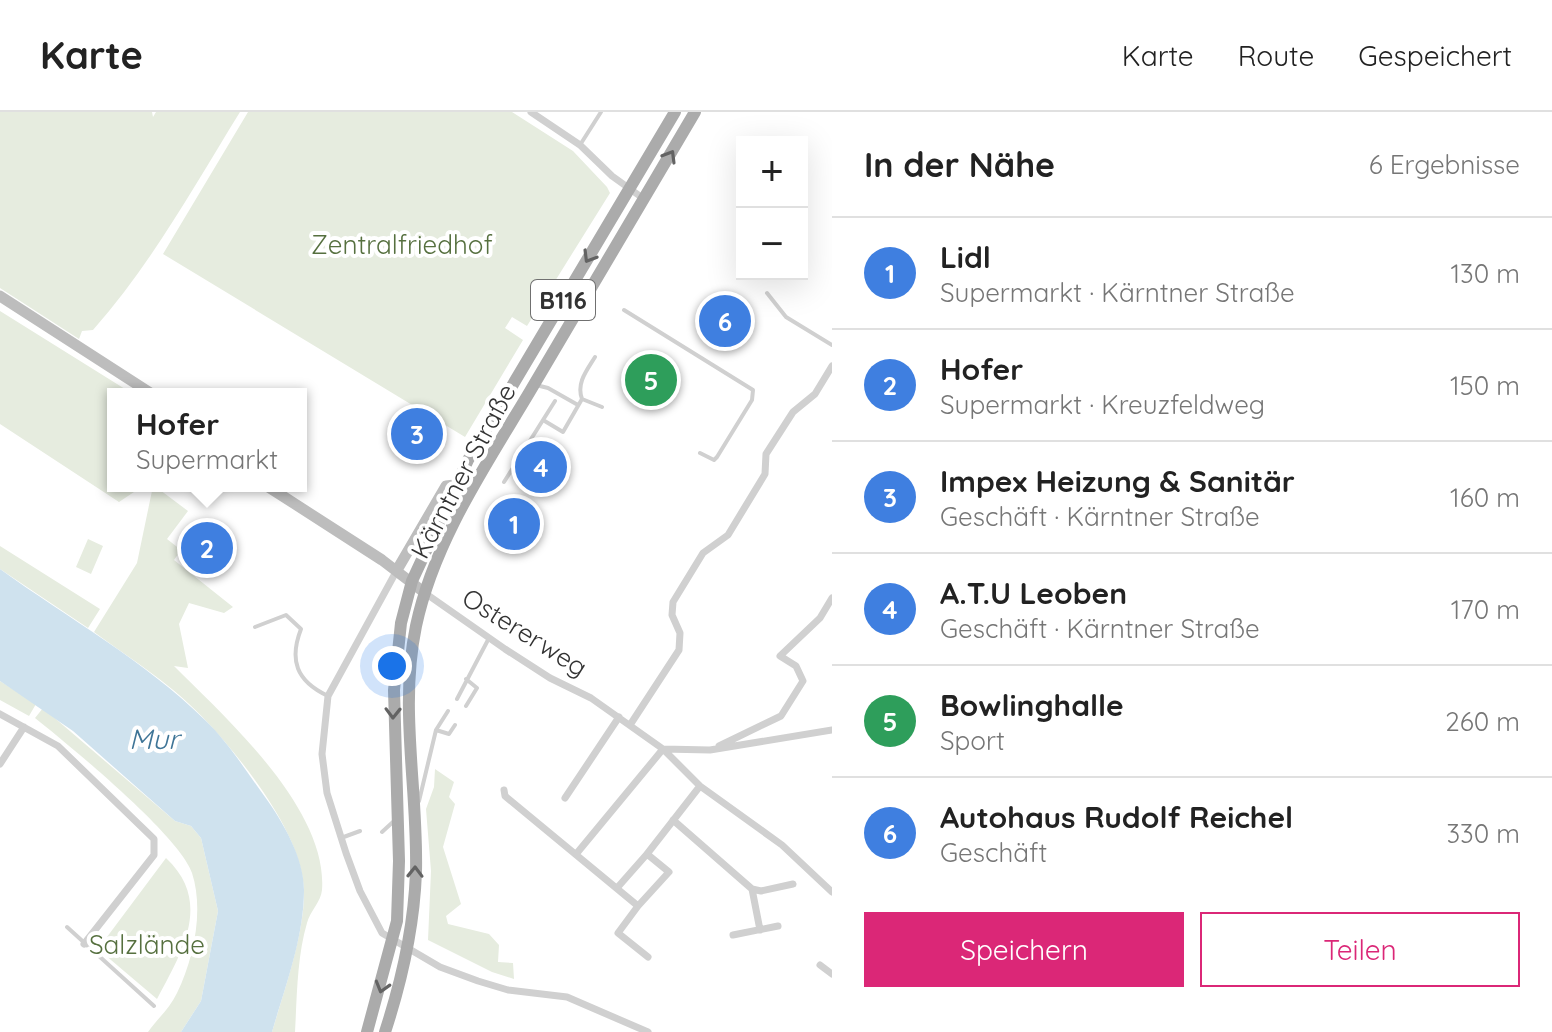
<!DOCTYPE html>
<html lang="de">
<head>
<meta charset="utf-8">
<style>
	:root { --surface:#fff; --page:#f6f6f6; --text:#222; --muted:#767676; --line:#e0e0e0; --accent:#db2777 }
	body { margin:0; font-family:Quicksand,sans-serif; background:var(--page); color:var(--text) }
	.controls { position:absolute; right:24px; top:24px; display:grid; overflow:hidden; border-radius:0px; box-shadow:0 8px 32px #0002 }
	.controls button { width:72px; height:72px; display:grid; place-items:center; padding:0; border:0; border-bottom:2px solid var(--line); background:var(--surface); color:var(--text); font:40px sans-serif }
	.you { position:absolute; left:392px; top:554px; width:28px; height:28px; margin:-20px; border:6px solid #fff; border-radius:50%; background:#1a73e8; box-shadow:0 0 0 12px #1a73e833 }
	.badge { display:grid; place-items:center; width:52px; height:52px; border-radius:50%; background:var(--accent); color:#fff; font-size:26px; font-weight:700 }
	.pin { position:absolute; translate:-50% -50%; border:4px solid #fff; box-shadow:0 2px 8px #0006 }
	.popup { position:absolute; left:107px; top:276px; width:200px; height:104px; box-sizing:border-box; display:grid; place-content:center; border-radius:0px; background:var(--surface); filter:drop-shadow(0 2px 6px #0005); font-size:26px; white-space:nowrap; color:var(--muted) }
	.popup b { font-size:30px; color:var(--text) }
	.popup::after { content:''; position:absolute; left:50%; top:100%; margin-left:-16px; border:16px solid transparent; border-top-color:var(--surface) }
	.list { margin:0; padding:0; list-style:none }
	h2 { display:flex; justify-content:space-between; align-items:center; height:104px; margin:0; padding:0 32px; font-size:34px }
	h2 small { font-size:26px; font-weight:400; color:var(--muted) }
	.list li { display:grid; grid-template-columns:52px 1fr auto; gap:24px; align-items:center; box-sizing:border-box; height:112px; padding:0 32px; border-top:2px solid var(--line) }
	.list b { display:block; font-size:30px; white-space:nowrap }
	.list p { margin:0; font-size:26px; white-space:nowrap; color:var(--muted) }
	.list em { font-size:26px; font-style:normal; color:var(--muted) }
	.actions { display:flex; gap:16px; padding:24px 32px }
	.actions a { flex:1; padding:18px 0; border:2px solid var(--accent); border-radius:0px; text-align:center; font-size:28px; color:var(--accent) }
	.actions .main { background:var(--accent); color:#fff }
	.map { position:relative; flex:none; width:832px; height:920px; overflow:hidden }
	header { display:flex; align-items:center; gap:48px; box-sizing:border-box; height:112px; padding:0 40px; background:var(--surface); border-bottom:2px solid var(--line) }
	header strong { font-size:38px }
	nav { display:flex; gap:44px; margin-inline-start:auto; font-size:28px }
	main { display:flex }
	aside { flex:1; background:var(--surface) }
	.map>svg:first-child { display:block }
</style>
</head>
<body>
<header>
<strong>Karte</strong>
<nav><a>Karte</a><a>Route</a><a>Gespeichert</a></nav>
</header>
<main>
<div class="map">
<svg width="832" height="920" viewBox="0 0 832 920">
	<rect width="100%" height="100%" fill="#fff"/>
	<!-- green -->
	<path fill="#e6ecdf" d="M 0,0 L 152,0 L 153,5 L 156,0 L 240,0 C 193,76 152,151 93,218 L 82,219 L 79,227 L 0,176 Z
		M 248,0 L 512,0 L 573,39 L 607,75 L 610,81 L 527,214 L 512,205 L 505,216 L 523,228 L 465,325 L 163,142 Z
		M 0,199 L 133,282 L 113,282 L 113,374 L 143,374 L 119,390 L 0,312 Z
		M 153,374 L 163,374 L 160,378 L 188,399 L 167,427 L 181,438 L 174,448 L 233,495 L 224,501 L 189,491 L 179,512 L 188,556 L 174,554 C 226,606 328,697 322,778 C 321,790 310,799 307,811 C 297,845 297,884 295,920 L 272,920 C 284,879 305,820 304,778 C 302,722 244,650 208,611 C 176,575 132,548 94,520 L 137,451 Z
		M 88,427 L 103,434 L 91,462 L 76,455 Z
		M 0,434 L 100,497 L 88,516 L 0,457 Z
		M 0,569 L 36,592 L 29,604 L 0,588 Z
		M 43,596 L 175,709 L 191,714 L 201,726 L 218,799 L 201,889 L 181,920 L 148,920 C 158,906 170,896 177,881 C 194,846 204,798 192,761 C 180,724 70,634 35,606 Z
		M 435,657 L 454,670 L 449,685 L 455,692 L 443,735 L 461,792 L 446,804 L 448,812 L 489,822 L 499,833 L 498,850 L 513,851 L 514,867 L 492,860 L 428,828 L 431,759 L 426,697 L 434,675 Z
		M 166,746 C 213,790 182,840 157,887 L 98,837 Z"/>
	<!-- water -->
	<path fill="#cfe2ee" d="M 0,457 C 69,507 144,548 205,608 C 228,630 246,659 265,685 C 283,710 304,746 304,778 C 304,826 285,875 272,920 L 181,920 L 201,889 L 218,799 L 201,726 L 191,714 L 175,709 L 73,619 L 0,569 Z"/>
	<g fill="none" stroke-linecap="round" stroke-linejoin="round">
		<!-- lane -->
		<path stroke="#d0d0d0" stroke-width="4" d="M 580,33 L 601,0
			M 767,181 L 786,205 L 832,233
			M 624,198 L 753,278 L 752,288 L 717,345 L 714,348 L 700,341
			M 536,273 L 548,276 L 578,293
			M 582,287 L 602,295
			M 543,308 L 555,289
			M 504,370 L 543,308 L 563,320 L 582,287 C 576,271 587,258 595,245
			M 255,515 L 286,503 L 301,517 C 289,548 296,569 328,584
			M 466,567 L 477,576 L 466,594
			M 457,587 L 489,526
			M 436,618 L 449,622 L 455,613
			M 419,689 L 436,618 L 448,599
			M 382,720 L 394,709
			M 341,726 L 360,719
			M 67,815 L 154,894"/>
		<!-- street -->
		<path stroke="#d0d0d0" stroke-width="7" d="M 531,0 L 580,33 L 612,64 L 644,87
			M 397,458 L 328,584 L 322,642 L 327,681 L 346,741 L 360,779 L 382,821 L 440,855 L 478,869 L 508,878 L 567,885 L 648,920
			M 425,481 L 505,537 L 550,566 L 591,586 L 663,637 L 700,674 L 782,733 L 832,780
			M 0,602 L 58,634 L 154,727 L 154,743 L 84,832
			M 630,613 L 679,538 L 680,521 L 672,503 L 673,490 L 703,441 L 728,423 L 765,362 L 766,342 L 793,300 L 815,282 L 832,254
			M 719,634 L 781,604 L 803,569 L 796,554 L 780,544 L 820,506 L 832,486
			M 0,652 L 24,615
			M 504,678 L 505,684 L 638,794 L 618,821 L 648,845
			M 565,686 L 619,605
			M 673,708 L 752,777 L 760,818
			M 577,741 L 663,637 L 710,638 L 832,618
			M 617,776 L 647,742
			M 752,777 L 761,779 L 793,772
			M 638,794 L 669,760 L 647,742 L 700,674
			M 733,823 L 778,814
			M 820,853 L 832,862"/>
		<!-- secondary -->
		<path stroke="#bdbdbd" stroke-width="11" d="M 0,184 L 152,282
			M 267,374 L 382,448 L 425,481
			M 397,458 L 446,374 L 455,373"/>
		<!-- primary -->
		<path stroke="#ababab" stroke-width="12" d="M 367,920 L 397,809 L 399,749 L 394,578 L 401,511 L 412,469 L 468,348 L 675,0
			M 385,920 C 402,868 414,815 416,760 C 418,677 399,596 416,514 C 434,429 486,353 529,281 C 584,187 640,94 695,0"/>
	</g>
	<!-- one-way arrows -->
	<defs><path id="oneway-chevron" d="M-2-3.5L2.5 0L-2 3.5" fill="none" stroke-width="1.6" stroke-linecap="round" stroke-linejoin="round" transform="scale(2)"/></defs>
	<g stroke="#636363">
		<use href="#oneway-chevron" transform="translate(670 44) rotate(-59)"/>
		<use href="#oneway-chevron" transform="translate(589 145) rotate(121)"/>
		<use href="#oneway-chevron" transform="translate(393 601) rotate(91)"/>
		<use href="#oneway-chevron" transform="translate(415 760) rotate(-89)"/>
		<use href="#oneway-chevron" transform="translate(382 875) rotate(106)"/>
	</g>
	<g text-anchor="middle" dominant-baseline="central" stroke-width="8" stroke-linejoin="round" paint-order="stroke">
		<!-- shield labels -->
		<rect fill="#fff" stroke="#707070" stroke-width="2" x="531" y="168" width="64" height="40" rx="6"/>
		<g font-size="24" font-weight="bold" fill="#333">
			<text x="563" y="188">B116</text>
		</g>
		<!-- park labels -->
		<g font-size="26" fill="#56703f" stroke="#fff">
			<text x="402" y="132">Zentralfriedhof</text>
			<text x="147" y="832">Salzlände</text>
		</g>
		<!-- street labels -->
		<g font-size="26" fill="#333" stroke="#fff">
			<text transform="translate(463 359) rotate(-62)">Kärntner Straße</text>
			<text transform="translate(525 520) rotate(32)">Ostererweg</text>
		</g>
		<!-- water labels -->
		<g font-size="28" font-style="italic" fill="#3f7597" stroke="#fff">
			<text x="154" y="626">Mur</text>
		</g>
	</g>
</svg>
<div class="controls">
<button>+</button>
<button>−</button>
</div>
<div class="you"></div>
<div class="pin badge" style="left:514px;top:412px;background:#3f7fe0">1</div>
<div class="pin badge" style="left:207px;top:436px;background:#3f7fe0">2</div>
<div class="popup"><b>Hofer</b>Supermarkt</div>
<div class="pin badge" style="left:417px;top:322px;background:#3f7fe0">3</div>
<div class="pin badge" style="left:541px;top:355px;background:#3f7fe0">4</div>
<div class="pin badge" style="left:651px;top:268px;background:#2e9e5b">5</div>
<div class="pin badge" style="left:725px;top:209px;background:#3f7fe0">6</div>
</div>
<aside>
<h2>In der Nähe<small>6 Ergebnisse</small></h2>
<ul class="list">
<li><span class="badge" style="background:#3f7fe0">1</span><div><b>Lidl</b><p>Supermarkt · Kärntner Straße</p></div><em>130 m</em></li>
<li><span class="badge" style="background:#3f7fe0">2</span><div><b>Hofer</b><p>Supermarkt · Kreuzfeldweg</p></div><em>150 m</em></li>
<li><span class="badge" style="background:#3f7fe0">3</span><div><b>Impex Heizung &amp; Sanitär</b><p>Geschäft · Kärntner Straße</p></div><em>160 m</em></li>
<li><span class="badge" style="background:#3f7fe0">4</span><div><b>A.T.U Leoben</b><p>Geschäft · Kärntner Straße</p></div><em>170 m</em></li>
<li><span class="badge" style="background:#2e9e5b">5</span><div><b>Bowlinghalle</b><p>Sport</p></div><em>260 m</em></li>
<li><span class="badge" style="background:#3f7fe0">6</span><div><b>Autohaus Rudolf Reichel</b><p>Geschäft</p></div><em>330 m</em></li>
</ul>
<div class="actions"><a class="main">Speichern</a><a>Teilen</a></div>
</aside>
</main>
</body>
</html>
